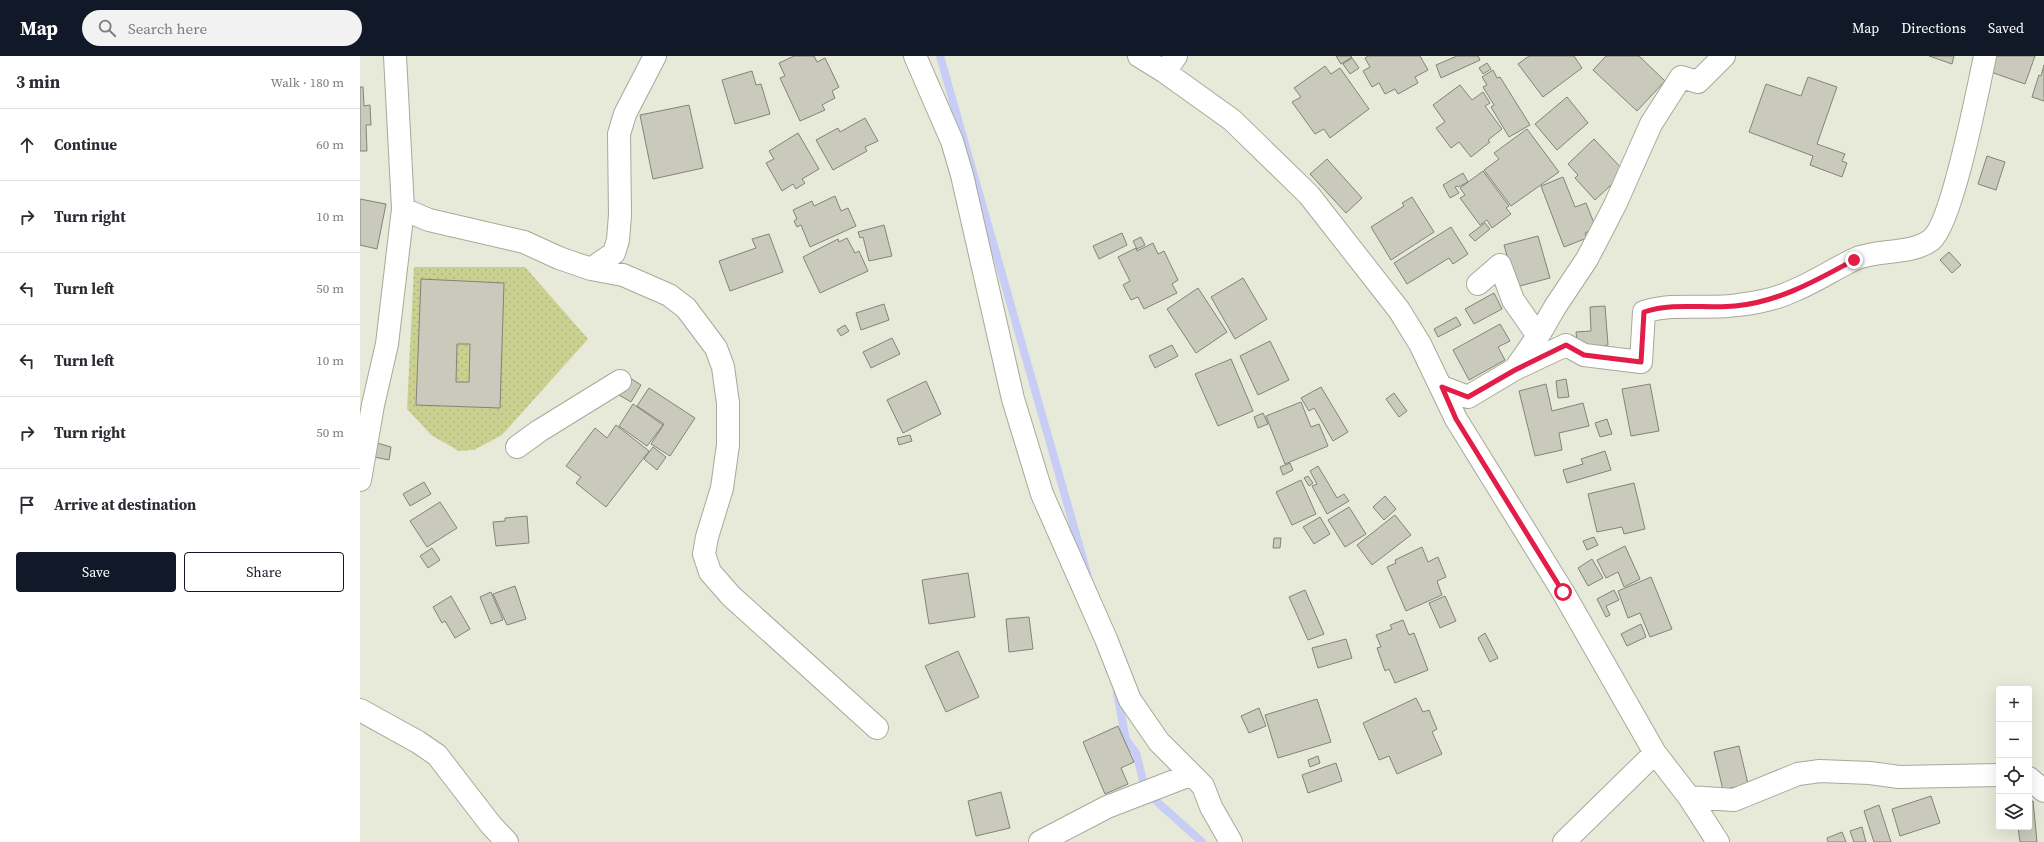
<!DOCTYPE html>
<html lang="en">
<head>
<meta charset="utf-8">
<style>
	:root { --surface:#fff; --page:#f2f2f3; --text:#2b2b33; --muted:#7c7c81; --line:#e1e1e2; --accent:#111827 }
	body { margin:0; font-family:"Source Serif 4",serif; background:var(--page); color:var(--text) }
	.controls { position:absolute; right:12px; bottom:12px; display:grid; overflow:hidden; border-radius:4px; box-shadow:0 4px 16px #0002 }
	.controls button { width:36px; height:36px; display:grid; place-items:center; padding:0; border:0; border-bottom:1px solid var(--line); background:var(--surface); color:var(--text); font:20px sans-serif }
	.stop { position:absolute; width:12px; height:12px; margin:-9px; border:3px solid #e11d48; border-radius:50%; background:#fff }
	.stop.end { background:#e11d48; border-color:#fff; box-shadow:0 1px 4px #0008 }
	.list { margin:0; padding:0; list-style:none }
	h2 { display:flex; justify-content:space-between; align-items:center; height:52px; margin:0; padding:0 16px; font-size:17px }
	h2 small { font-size:13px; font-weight:400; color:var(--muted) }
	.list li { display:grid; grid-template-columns:26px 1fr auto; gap:12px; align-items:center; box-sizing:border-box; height:72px; padding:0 16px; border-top:1px solid var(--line) }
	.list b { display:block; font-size:15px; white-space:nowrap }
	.list em { font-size:13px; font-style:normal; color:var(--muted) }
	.actions { display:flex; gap:8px; padding:12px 16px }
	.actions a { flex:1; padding:9px 0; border:1px solid var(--accent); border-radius:4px; text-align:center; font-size:14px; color:var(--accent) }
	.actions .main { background:var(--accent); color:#fff }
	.icon { flex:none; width:22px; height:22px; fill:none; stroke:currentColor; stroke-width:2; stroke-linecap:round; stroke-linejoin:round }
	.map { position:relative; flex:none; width:1684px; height:786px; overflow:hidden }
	header { display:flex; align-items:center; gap:24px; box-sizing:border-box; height:56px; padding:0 20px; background:var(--accent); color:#fff }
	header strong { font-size:19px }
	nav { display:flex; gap:22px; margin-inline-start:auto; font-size:14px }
	.search { width:280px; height:36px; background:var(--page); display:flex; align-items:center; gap:10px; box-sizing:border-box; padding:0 14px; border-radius:22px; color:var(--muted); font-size:15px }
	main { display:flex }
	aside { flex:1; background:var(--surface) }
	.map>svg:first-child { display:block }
</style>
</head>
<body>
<header>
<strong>Map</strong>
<div class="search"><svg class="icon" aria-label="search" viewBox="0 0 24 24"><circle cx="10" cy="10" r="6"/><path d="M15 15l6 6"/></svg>Search here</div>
<nav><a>Map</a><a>Directions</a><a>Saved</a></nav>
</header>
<main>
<aside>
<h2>3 min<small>Walk · 180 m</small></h2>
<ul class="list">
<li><svg class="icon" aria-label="ahead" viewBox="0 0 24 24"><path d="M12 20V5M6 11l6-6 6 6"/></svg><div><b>Continue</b></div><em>60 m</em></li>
<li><svg class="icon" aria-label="right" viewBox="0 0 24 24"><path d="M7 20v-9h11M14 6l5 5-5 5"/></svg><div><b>Turn right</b></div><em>10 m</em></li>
<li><svg class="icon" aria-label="left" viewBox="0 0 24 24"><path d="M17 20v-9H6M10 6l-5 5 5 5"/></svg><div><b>Turn left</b></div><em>50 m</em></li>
<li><svg class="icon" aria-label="left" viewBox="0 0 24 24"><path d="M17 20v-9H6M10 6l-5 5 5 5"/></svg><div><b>Turn left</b></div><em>10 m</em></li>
<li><svg class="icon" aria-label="right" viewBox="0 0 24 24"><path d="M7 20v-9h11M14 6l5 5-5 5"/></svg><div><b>Turn right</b></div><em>50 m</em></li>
<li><svg class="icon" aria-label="arrive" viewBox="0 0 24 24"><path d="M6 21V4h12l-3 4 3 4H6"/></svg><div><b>Arrive at destination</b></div></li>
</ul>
<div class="actions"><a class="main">Save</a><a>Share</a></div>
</aside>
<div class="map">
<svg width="1684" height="786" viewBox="0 0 1684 786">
	<defs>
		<pattern id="grass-dots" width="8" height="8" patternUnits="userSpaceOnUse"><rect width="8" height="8" fill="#cad090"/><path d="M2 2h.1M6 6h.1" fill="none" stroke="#aeb37c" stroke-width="1.8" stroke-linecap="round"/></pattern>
	</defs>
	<rect width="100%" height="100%" fill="#e7e9d9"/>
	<!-- grass -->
	<path fill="url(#grass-dots)" d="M 54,211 L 165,211 L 228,283 L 142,379 L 114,394 L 99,395 L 71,379 L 47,353 Z"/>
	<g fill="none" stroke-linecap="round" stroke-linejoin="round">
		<!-- stream -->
		<path stroke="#c8cdf6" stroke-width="8" d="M 580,0 L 727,517
			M 757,637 L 766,684 L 776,697 L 786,736 L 842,786"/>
	</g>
	<!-- building -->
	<path fill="#c9cabb" stroke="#828475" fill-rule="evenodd" d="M 434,0 L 454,0 L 457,6 L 465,2 L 479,31 L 472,35 L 475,42 L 462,49 L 465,54 L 440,65 L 420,22 L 425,20 L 419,7 Z
		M 976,0 L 991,0 L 992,1 L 981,8 Z
		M 1008,0 L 1060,0 L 1068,14 L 1055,21 L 1058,27 L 1038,38 L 1035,33 L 1025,38 L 1019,27 L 1012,31 L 1003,15 L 1010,11 L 1005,2 Z
		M 1097,0 L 1118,0 L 1120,4 L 1081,22 L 1076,9 Z
		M 1169,0 L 1214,0 L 1222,12 L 1183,41 L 1158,8 Z
		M 1246,0 L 1279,0 L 1305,25 L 1277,55 L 1233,14 Z
		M 1569,0 L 1594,0 L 1592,8 Z
		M 1633,0 L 1675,0 L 1665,28 L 1628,15 Z
		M 992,2 L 999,12 L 990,18 L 983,8 Z
		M 1127,7 L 1131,13 L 1123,18 L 1119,12 Z
		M 1684,9 L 1684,45 L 1672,41 L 1679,19 L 1681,20 Z
		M 965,10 L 971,18 L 980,12 L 1009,53 L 970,82 L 964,73 L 955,78 L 932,46 L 941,41 L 934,32 Z
		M 1133,14 L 1137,22 L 1140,21 L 1170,69 L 1149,81 L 1131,51 L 1134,49 L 1123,31 L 1127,29 L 1122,21 Z
		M 392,15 L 396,29 L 401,28 L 410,58 L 375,68 L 362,24 Z
		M 1448,21 L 1477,31 L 1457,88 L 1485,98 L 1482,105 L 1487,107 L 1482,121 L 1450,109 L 1453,100 L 1389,76 L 1406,28 L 1441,40 Z
		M 1100,29 L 1112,44 L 1123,36 L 1130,47 L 1125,50 L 1142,73 L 1128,84 L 1130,86 L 1111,101 L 1099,86 L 1091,92 L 1076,72 L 1085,66 L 1073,49 Z
		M 0,31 L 3,31 L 4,50 L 10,49 L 11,69 L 6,69 L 7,95 L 0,95 Z
		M 1207,41 L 1228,67 L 1197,94 L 1175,68 Z
		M 329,49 L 343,112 L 293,123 L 280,59 Z
		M 505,62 L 518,85 L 505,91 L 507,95 L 473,114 L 456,84 L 478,72 L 480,76 Z
		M 1167,73 L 1199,116 L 1151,150 L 1124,114 L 1139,103 L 1134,97 Z
		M 438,77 L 459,113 L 442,123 L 445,127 L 436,133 L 433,128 L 422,135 L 406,107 L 414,103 L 409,95 Z
		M 1234,83 L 1265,116 L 1235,144 L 1215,122 L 1218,119 L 1208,108 Z
		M 1627,100 L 1645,106 L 1636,134 L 1618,128 Z
		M 967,103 L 1002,142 L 986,157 L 950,118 Z
		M 1123,115 L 1149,150 L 1146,152 L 1151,158 L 1132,172 L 1127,164 L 1120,169 L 1100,142 L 1105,139 L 1100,132 Z
		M 1103,117 L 1108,126 L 1098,131 L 1097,130 L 1095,131 L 1099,137 L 1090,142 L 1083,129 Z
		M 1203,121 L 1215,151 L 1226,147 L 1236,172 L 1225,177 L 1227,182 L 1204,191 L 1181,130 Z
		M 475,140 L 481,155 L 488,152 L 496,170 L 450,191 L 441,169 L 437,171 L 434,165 L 437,163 L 433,154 L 452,145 L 454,150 Z
		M 1052,141 L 1074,176 L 1031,204 L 1011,171 L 1044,150 L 1042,147 Z
		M 0,143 L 26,148 L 17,193 L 0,189 Z
		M 1125,167 L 1130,173 L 1115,185 L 1109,179 Z
		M 524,169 L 532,200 L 509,205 L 503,181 L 500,182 L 498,176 Z
		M 1091,171 L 1108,198 L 1093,208 L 1089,202 L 1047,228 L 1034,207 Z
		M 762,177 L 767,189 L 739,203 L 733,190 Z
		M 409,178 L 423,216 L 370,235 L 359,205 L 396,192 L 392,183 Z
		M 1178,180 L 1190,222 L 1156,231 L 1144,189 Z
		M 781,181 L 785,189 L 777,193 L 773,185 Z
		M 487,182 L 495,197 L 499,195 L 508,215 L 460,237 L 443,201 L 478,183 L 479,186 Z
		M 793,187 L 798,198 L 804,195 L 818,224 L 812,228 L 817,237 L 784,253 L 778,241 L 771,244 L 763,229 L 770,225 L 758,201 L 776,192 L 777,195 Z
		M 1589,196 L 1601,209 L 1592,217 L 1580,204 Z
		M 883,222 L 907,263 L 875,283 L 851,241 Z
		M 61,223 L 144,227 L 140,352 L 56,349 ZM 97,288 L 110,288 L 109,326 L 96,326 Z
		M 838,232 L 867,276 L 836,297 L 807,253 Z
		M 1134,237 L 1142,253 L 1114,268 L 1105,253 Z
		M 524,248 L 529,264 L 501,274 L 496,257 Z
		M 1245,250 L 1248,289 L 1218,295 L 1216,276 L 1231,275 L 1230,251 Z
		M 1096,261 L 1101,269 L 1078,281 L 1074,273 Z
		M 1140,268 L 1150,285 L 1138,291 L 1145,304 L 1109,324 L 1093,294 Z
		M 485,269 L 489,275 L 481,280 L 477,274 Z
		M 532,282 L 540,298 L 511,312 L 503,296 Z
		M 910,285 L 929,324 L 898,339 L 880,300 Z
		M 812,289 L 818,300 L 795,312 L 789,300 Z
		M 871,303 L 893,355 L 858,370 L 835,318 Z
		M 270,322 L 281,329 L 271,346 L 259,339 Z
		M 1206,323 L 1209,341 L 1198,342 L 1196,325 Z
		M 566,325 L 581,358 L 543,377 L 527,344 Z
		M 1186,328 L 1192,355 L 1223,347 L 1229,370 L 1199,377 L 1202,394 L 1175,400 L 1159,335 Z
		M 1290,328 L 1299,375 L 1271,380 L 1262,333 Z
		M 961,331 L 988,376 L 973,385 L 954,352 L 949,355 L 941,342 Z
		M 289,332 L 335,362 L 310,400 L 291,388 L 304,368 L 277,350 Z
		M 1034,337 L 1047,355 L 1039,361 L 1026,343 Z
		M 941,346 L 951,371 L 959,368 L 968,390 L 925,408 L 906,360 Z
		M 273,348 L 303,369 L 287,390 L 259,370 Z
		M 903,357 L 908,368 L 898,372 L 894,361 Z
		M 1247,363 L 1252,378 L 1240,381 L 1235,367 Z
		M 256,369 L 289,395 L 246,451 L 216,427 L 221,421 L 206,410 L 235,372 L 247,382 Z
		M 550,379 L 552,385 L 539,389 L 537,382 Z
		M 17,387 L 31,391 L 29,404 L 14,401 Z
		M 293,391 L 306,401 L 297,414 L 284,403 Z
		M 1245,395 L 1251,414 L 1207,427 L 1203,414 L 1223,408 L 1221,403 Z
		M 930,407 L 933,414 L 923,419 L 920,411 Z
		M 958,410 L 977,442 L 984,438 L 989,445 L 967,458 L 952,430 L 957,428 L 950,415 Z
		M 948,420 L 953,427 L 949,430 L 944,422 Z
		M 941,424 L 956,458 L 932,469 L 916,436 Z
		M 64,426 L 71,438 L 50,450 L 43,438 Z
		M 1274,427 L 1285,473 L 1264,478 L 1262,471 L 1237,476 L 1228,438 Z
		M 1025,440 L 1036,453 L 1024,464 L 1013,451 Z
		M 80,446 L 97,472 L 67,491 L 50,465 Z
		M 989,451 L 1006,478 L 985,491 L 968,464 Z
		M 1035,459 L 1051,479 L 1012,509 L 997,489 Z
		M 167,460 L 169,487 L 136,490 L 133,466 L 145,465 L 145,462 Z
		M 960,461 L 970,478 L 954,488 L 943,471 Z
		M 1234,481 L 1238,489 L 1227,494 L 1223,485 Z
		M 914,482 L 921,482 L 920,492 L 913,492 Z
		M 1265,490 L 1280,523 L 1264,531 L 1258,516 L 1246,522 L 1237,504 Z
		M 1062,491 L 1068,506 L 1078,501 L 1086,521 L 1077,525 L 1082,539 L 1046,555 L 1027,511 L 1036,507 L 1035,504 Z
		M 72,492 L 80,504 L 68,512 L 60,500 Z
		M 1232,503 L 1243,522 L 1228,530 L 1218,512 Z
		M 608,517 L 615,561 L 569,568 L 562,524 Z
		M 1291,521 L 1312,573 L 1290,581 L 1280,557 L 1268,562 L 1258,535 Z
		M 155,530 L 166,563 L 147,569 L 133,538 Z
		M 945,534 L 964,578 L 948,584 L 929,541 Z
		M 1254,534 L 1259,544 L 1246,550 L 1250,559 L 1246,561 L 1237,543 Z
		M 131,536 L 143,564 L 131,568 L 120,541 Z
		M 91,540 L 110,573 L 95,582 L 85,565 L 82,567 L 73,551 Z
		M 1085,540 L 1096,565 L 1080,572 L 1069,547 Z
		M 669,561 L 673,593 L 649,596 L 646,563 Z
		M 1043,564 L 1049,579 L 1054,577 L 1068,614 L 1035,627 L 1029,613 L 1025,615 L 1017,592 L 1021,591 L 1016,579 L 1032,573 L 1030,569 Z
		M 1281,568 L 1286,581 L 1267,590 L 1261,578 Z
		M 1125,577 L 1138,602 L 1130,606 L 1118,582 Z
		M 986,583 L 992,602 L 958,612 L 952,592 Z
		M 598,595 L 619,641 L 586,656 L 565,610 Z
		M 1056,642 L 1063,656 L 1069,654 L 1077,673 L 1072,676 L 1082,698 L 1037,718 L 1029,700 L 1019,704 L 1003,667 Z
		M 957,643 L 971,686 L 918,702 L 905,659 Z
		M 899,652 L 906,670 L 889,677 L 881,660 Z
		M 758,670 L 774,706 L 761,712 L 768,728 L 745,738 L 723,686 Z
		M 1379,690 L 1388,728 L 1363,734 L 1354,696 Z
		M 958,700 L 960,707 L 950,711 L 948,704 Z
		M 976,707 L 982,725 L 948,737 L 942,719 Z
		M 641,736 L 650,772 L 616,780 L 608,745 Z
		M 1571,740 L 1580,767 L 1540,780 L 1532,753 Z
		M 1673,745 L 1677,786 L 1660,786 L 1658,771 L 1669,771 L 1669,746 Z
		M 1519,749 L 1531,786 L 1514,786 L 1504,755 Z
		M 1502,771 L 1506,786 L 1494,786 L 1490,775 Z
		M 1482,776 L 1486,786 L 1468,786 L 1467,782 Z"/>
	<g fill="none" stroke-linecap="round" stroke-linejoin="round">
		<defs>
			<path id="street" d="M 555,0 L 592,85 L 602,119 L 653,343 L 682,438 L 746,583 L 770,644 L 799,686 L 843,730 L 851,751 L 871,786
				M 779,0 L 805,16 L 872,64 L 949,139 L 1039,254 L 1060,288 L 1096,363 L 1203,536 L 1295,697 L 1329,741 L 1358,786
				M 805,16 L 816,0
				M 43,153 L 69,164 L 164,186 L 199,202 L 231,213 L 263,219 L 309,239 L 326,252 L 356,292 L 363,311 L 368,347 L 368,389 L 362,432 L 347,481 L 344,498 L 350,516 L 371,540 L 517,672
				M 231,213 L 254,197 L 258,184 L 260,159 L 259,78 L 265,58 L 295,0
				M 1118,228 L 1140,209 L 1153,244 L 1178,280
				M 1155,313 L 1206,289 L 1224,299 L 1281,306 L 1284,256 C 1315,246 1346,254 1378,249 C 1396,247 1416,243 1433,235 C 1455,226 1474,213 1495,203 C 1517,193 1552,199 1571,184 C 1592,168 1618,33 1625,0
				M 1082,331 L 1108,341 L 1155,313 L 1180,277 L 1195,251 L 1227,203 L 1255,149 L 1291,68 L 1321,21 L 1338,26 L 1364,0
				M 157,391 L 179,375 L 260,325
				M 0,424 L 13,349 L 27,288 L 43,153 L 35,0
				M 0,654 L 58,686 L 77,699 L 131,769 L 147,786
				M 1669,722 L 1684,735
				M 1329,741 L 1374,744 L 1438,718 L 1460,715 L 1510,717 L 1539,721 L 1639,719
				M 680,786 L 747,751 L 830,719
				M 1204,786 L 1295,697"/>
		</defs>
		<!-- street casing -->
		<use href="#street" stroke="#a7a999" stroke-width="24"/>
		<!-- street -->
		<use href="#street" stroke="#fff" stroke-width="22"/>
	</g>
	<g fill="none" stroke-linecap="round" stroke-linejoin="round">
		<!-- route -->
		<path stroke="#e11d48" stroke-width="5" d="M 1203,536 L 1096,363 L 1082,331 L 1108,341 L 1155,314 L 1206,289 L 1224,299 L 1281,306 L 1284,256 C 1314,246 1345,253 1375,250 C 1419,246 1457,224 1494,204"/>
	</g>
</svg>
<div class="controls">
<button>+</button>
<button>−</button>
<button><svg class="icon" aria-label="locate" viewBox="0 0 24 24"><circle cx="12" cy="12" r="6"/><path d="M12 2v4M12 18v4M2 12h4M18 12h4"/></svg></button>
<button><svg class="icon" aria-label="layers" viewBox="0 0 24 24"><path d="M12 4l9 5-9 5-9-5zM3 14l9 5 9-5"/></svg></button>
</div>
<div class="stop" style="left:1203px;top:536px"></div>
<div class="stop end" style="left:1494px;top:204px"></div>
</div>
</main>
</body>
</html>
